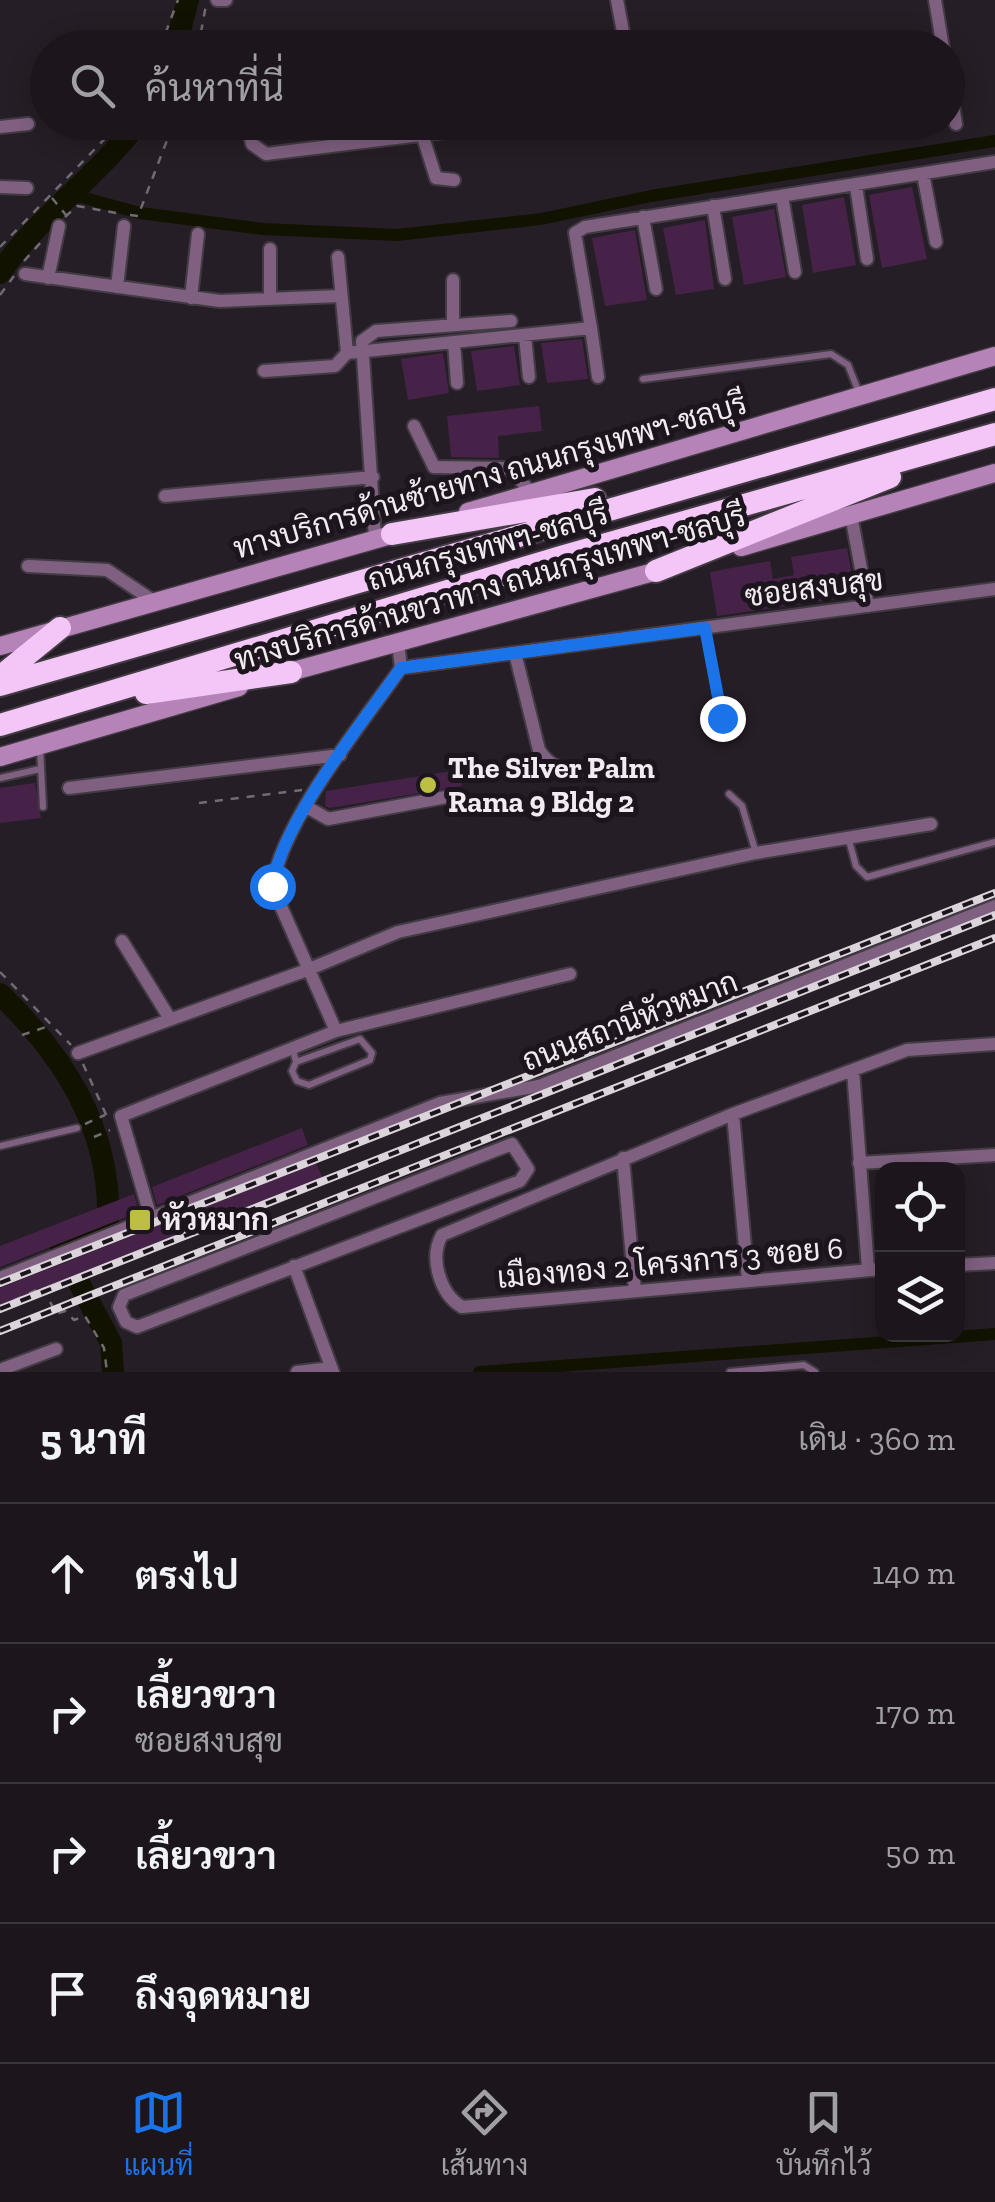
<!DOCTYPE html>
<html lang="th">
<head>
<meta charset="utf-8">
<style>
	:root { --surface:#1c161c; --page:#292329; --text:#f1f3f6; --muted:#a09fa3; --line:#3a353b; --accent:#1a73e8 }
	body { margin:0; font-family:"Zilla Slab",Sarabun,serif; background:var(--page); color:var(--text) }
	.controls { position:absolute; right:30px; bottom:30px; display:grid; overflow:hidden; border-radius:20px; box-shadow:0 5px 25px #0003 }
	.controls button { width:90px; height:90px; display:grid; place-items:center; padding:0; border:0; border-bottom:2px solid var(--line); background:var(--surface); color:var(--text); font:50px sans-serif }
	.stop { position:absolute; width:30px; height:30px; margin:-22px; border:8px solid #1a73e8; border-radius:50%; background:#fff }
	.stop.end { background:#1a73e8; border-color:#fff; box-shadow:0 2px 10px #0008 }
	.list { margin:0; padding:0; list-style:none }
	h2 { display:flex; justify-content:space-between; align-items:center; height:130px; margin:0; padding:0 40px; font-size:42px }
	h2 small { font-size:32px; font-weight:400; color:var(--muted) }
	.list li { display:grid; grid-template-columns:65px 1fr auto; gap:30px; align-items:center; box-sizing:border-box; height:140px; padding:0 40px; border-top:2px solid var(--line) }
	.list b { display:block; font-size:38px; white-space:nowrap }
	.list p { margin:0; font-size:32px; white-space:nowrap; color:var(--muted) }
	.list em { font-size:32px; font-style:normal; color:var(--muted) }
	.icon { flex:none; width:55px; height:55px; fill:none; stroke:currentColor; stroke-width:2; stroke-linecap:round; stroke-linejoin:round }
	.map { position:relative; flex:none; width:995px; height:1372px; overflow:hidden }
	.search { position:absolute; background:var(--surface); box-shadow:0 5px 25px #0003; left:30px; right:30px; top:30px; height:110px; display:flex; align-items:center; gap:25px; box-sizing:border-box; padding:0 35px; border-radius:55px; color:var(--muted); font-size:38px }
	.sheet { height:690px; background:var(--surface) }
	nav { display:flex; justify-content:space-around; align-items:center; box-sizing:border-box; height:140px; border-top:2px solid var(--line); background:var(--surface); font-size:28px; color:var(--muted) }
	nav a { display:grid; justify-items:center; gap:5px }
	nav .on { color:var(--accent) }
	.map>svg:first-child { display:block }
</style>
</head>
<body>
<div class="map">
<svg width="995" height="1372" viewBox="0 0 995 1372">
	<rect width="100%" height="100%" fill="#261e26"/>
	<g fill="none" stroke-linecap="round" stroke-linejoin="round">
		<!-- canal -->
		<path stroke="#121200" stroke-width="12" d="M 70,194 L 140,213 L 263,229 L 397,235 L 541,219 L 651,196 L 995,141
			M 479,1372 L 995,1334"/>
		<!-- river -->
		<path stroke="#121200" stroke-width="22" d="M 175,48 L 188,0
			M 0,273 C 38,216 98,177 138,122
			M 0,994 C 64,1056 111,1129 108,1220 L 61,1249 L 111,1343 L 113,1372"/>
	</g>
	<!-- building -->
	<path fill="#462249" d="M 912,187 L 927,259 L 882,268 L 869,195 Z
		M 844,197 L 856,265 L 813,273 L 802,205 Z
		M 774,209 L 786,277 L 744,285 L 732,217 Z
		M 705,220 L 714,289 L 676,295 L 663,228 Z
		M 635,230 L 647,300 L 605,306 L 592,238 Z
		M 582,339 L 588,379 L 547,383 L 541,343 Z
		M 514,346 L 520,385 L 477,391 L 471,351 Z
		M 443,353 L 449,393 L 408,400 L 401,359 Z
		M 539,406 L 542,431 L 498,436 L 499,458 L 451,457 L 447,416 Z
		M 847,548 L 856,596 L 717,616 L 710,572 L 770,561 L 773,579 L 794,575 L 791,557 Z
		M 459,770 L 462,786 L 330,808 L 325,806 L 326,791 Z
		M 35,783 L 41,818 L 0,823 L 0,788 Z
		M 302,1128 L 308,1145 L 157,1205 L 152,1187 Z
		M 316,1163 L 323,1179 L 0,1306 L 0,1288 Z
		M 134,1194 L 139,1212 L 0,1267 L 0,1246 Z"/>
	<g fill="none" stroke-linecap="round" stroke-linejoin="round">
		<defs>
			<path id="lane" d="M 643,379 L 831,354 L 848,365 L 860,395
				M 705,628 L 722,718
				M 40,748 L 43,807
				M 0,778 L 40,769
				M 729,794 L 742,806 L 756,853
				M 848,837 L 856,866 L 867,877 L 995,842
				M 293,1050 L 296,1062 L 292,1071 L 297,1081 L 309,1085 L 370,1060 L 372,1053 L 360,1039 L 296,1062
				M 0,1146 L 77,1128
				M 730,1372 L 804,1365 L 815,1372"/>
			<path id="street" d="M 217,0 L 226,0
				M 617,0 L 626,48
				M 935,0 L 943,48
				M 948,75 L 956,124
				M 247,122 L 252,144 L 266,154 L 525,122
				M 0,127 L 28,124
				M 423,137 L 436,178 L 454,180
				M 923,174 L 936,242
				M 856,186 L 867,259
				M 0,187 L 27,188
				M 782,196 L 795,272
				M 713,206 L 725,279
				M 643,217 L 656,289
				M 270,249 L 270,299
				M 338,257 L 347,353
				M 25,274 L 220,301 L 340,296
				M 48,278 L 59,226
				M 117,287 L 124,226
				M 191,298 L 198,234
				M 453,323 L 453,280
				M 591,328 L 598,377
				M 525,336 L 529,377
				M 454,342 L 457,383
				M 264,371 L 335,366 L 347,353 L 591,328 L 575,233 L 585,227 L 995,162
				M 414,426 L 434,467 L 504,468 L 513,471 L 531,493
				M 165,496 L 373,477
				M 851,515 L 868,606
				M 375,538 L 362,341 L 376,331 L 511,321
				M 28,566 L 107,570 L 155,602
				M 515,653 L 539,750 C 554,773 569,769 594,768
				M 401,668 L 995,589
				M 69,788 L 340,755
				M 307,807 L 328,819 L 457,795
				M 122,941 L 170,1019
				M 336,1031 L 570,974
				M 78,1053 L 307,970 L 398,932 L 756,853 L 931,824
				M 853,1070 L 868,1269
				M 733,1114 L 748,1280
				M 512,1144 L 528,1169 L 520,1181 L 137,1327 L 126,1322 L 119,1307 L 124,1295 Z
				M 623,1158 L 635,1291
				M 859,1163 L 995,1155
				M 151,1218 L 121,1116 L 336,1031 L 272,886 C 284,818 361,725 401,668 L 398,643
				M 958,1265 L 995,1263
				M 294,1266 L 333,1372
				M 882,1269 L 462,1307 C 440,1294 429,1258 442,1235 L 733,1114 L 907,1050 L 995,1044
				M 0,1278 L 440,1103 L 539,1086 L 995,906
				M 0,1370 L 56,1349
				M 297,1372 L 331,1368"/>
			<path id="secondary" d="M 468,512 L 995,356
				M 741,547 L 995,473
				M 0,646 L 405,531
				M 279,675 L 668,568
				M 0,757 L 239,687"/>
			<path id="highway" d="M 392,534 L 595,499
				M 656,571 L 890,477
				M 0,677 L 60,628
				M 0,685 L 995,399
				M 146,693 L 291,672
				M 0,725 L 564,556 L 995,434"/>
		</defs>
		<!-- lane casing -->
		<use href="#lane" stroke="#433b43" stroke-width="10"/>
		<!-- street casing -->
		<use href="#street" stroke="#433b43" stroke-width="16"/>
		<!-- secondary casing -->
		<use href="#secondary" stroke="#433b43" stroke-width="21"/>
		<!-- highway casing -->
		<use href="#highway" stroke="#433b43" stroke-width="26"/>
		<!-- path -->
		<path stroke="#726b72" stroke-width="2.5" stroke-dasharray="8 8" stroke-linecap="butt" d="M 160,48 L 178,0
			M 198,48 L 206,5
			M 52,198 L 66,215
			M 130,215 L 138,216 L 174,122
			M 65,217 L 77,206 L 122,214
			M 0,247 L 121,122
			M 24,261 L 42,241
			M 0,295 L 14,276
			M 199,803 L 302,790
			M 0,972 L 71,1045
			M 22,1035 L 52,1025
			M 83,1064 L 109,1121
			M 85,1124 L 105,1115
			M 94,1137 L 110,1130
			M 0,1307 L 43,1287 L 56,1314 L 65,1311 L 74,1320 L 85,1316 L 104,1348 L 107,1372"/>
		<!-- lane -->
		<use href="#lane" stroke="#7f6081" stroke-width="6"/>
		<!-- street -->
		<use href="#street" stroke="#7f6081" stroke-width="12"/>
		<!-- secondary -->
		<use href="#secondary" stroke="#b583b8" stroke-width="18"/>
		<!-- highway -->
		<use href="#highway" stroke="#f4c5f7" stroke-width="22"/>
		<defs>
			<path id="rail" d="M 0,1283 L 995,893
				M 0,1309 L 995,915
				M 0,1331 L 995,938"/>
		</defs>
		<!-- rail casing -->
		<use href="#rail" stroke="#dbd4db" stroke-width="8"/>
		<!-- rail -->
		<use href="#rail" stroke="#1c151d" stroke-width="4" stroke-dasharray="11" stroke-linecap="butt"/>
	</g>
	<g fill="none" stroke-linecap="round" stroke-linejoin="round">
		<!-- route -->
		<path stroke="#1a73e8" stroke-width="12" d="M 272,886 C 284,818 361,725 401,668 L 705,628 L 722,718"/>
	</g>
	<!-- markers -->
	<g fill="#bcbf44" stroke="#1c151d" stroke-width="4">
		<circle cx="428" cy="785" r="10"/>
		<rect x="128" y="1208" width="24" height="24" rx="5"/>
	</g>
	<g text-anchor="middle" dominant-baseline="central" stroke-width="10" stroke-linejoin="round" paint-order="stroke">
		<!-- street labels -->
		<g font-size="30" fill="#f2ecf2" stroke="#1c151d">
			<text transform="translate(490 476) rotate(-16)">ทางบริการด้านซ้ายทาง ถนนกรุงเทพฯ-ชลบุรี</text>
			<text transform="translate(488 547) rotate(-16)">ถนนกรุงเทพฯ-ชลบุรี</text>
			<text transform="translate(490 588) rotate(-16)">ทางบริการด้านขวาทาง ถนนกรุงเทพฯ-ชลบุรี</text>
			<text transform="translate(814 588) rotate(-7)">ซอยสงบสุข</text>
			<text transform="translate(630 1021) rotate(-21)">ถนนสถานีหัวหมาก</text>
			<text transform="translate(670 1263) rotate(-5)">เมืองทอง 2 โครงการ 3 ซอย 6</text>
		</g>
		<!-- poi labels -->
		<g font-size="30" font-weight="bold" fill="#f2ecf2" stroke="#1c151d" text-anchor="start">
			<text x="448" y="768">The Silver Palm<tspan x="448" dy="34">Rama 9 Bldg 2</tspan></text>
			<text x="162" y="1220">หัวหมาก</text>
		</g>
	</g>
</svg>
<div class="controls">
<button><svg class="icon" aria-label="locate" viewBox="0 0 24 24"><circle cx="12" cy="12" r="6"/><path d="M12 2v4M12 18v4M2 12h4M18 12h4"/></svg></button>
<button><svg class="icon" aria-label="layers" viewBox="0 0 24 24"><path d="M12 4l9 5-9 5-9-5zM3 14l9 5 9-5"/></svg></button>
</div>
<div class="stop" style="left:272px;top:886px"></div>
<div class="stop end" style="left:722px;top:718px"></div>
<div class="search"><svg class="icon" aria-label="search" viewBox="0 0 24 24"><circle cx="10" cy="10" r="6"/><path d="M15 15l6 6"/></svg>ค้นหาที่นี่</div>
</div>
<section class="sheet">
<h2>5 นาที<small>เดิน · 360 m</small></h2>
<ul class="list">
<li><svg class="icon" aria-label="ahead" viewBox="0 0 24 24"><path d="M12 20V5M6 11l6-6 6 6"/></svg><div><b>ตรงไป</b></div><em>140 m</em></li>
<li><svg class="icon" aria-label="right" viewBox="0 0 24 24"><path d="M7 20v-9h11M14 6l5 5-5 5"/></svg><div><b>เลี้ยวขวา</b><p>ซอยสงบสุข</p></div><em>170 m</em></li>
<li><svg class="icon" aria-label="right" viewBox="0 0 24 24"><path d="M7 20v-9h11M14 6l5 5-5 5"/></svg><div><b>เลี้ยวขวา</b></div><em>50 m</em></li>
<li><svg class="icon" aria-label="arrive" viewBox="0 0 24 24"><path d="M6 21V4h12l-3 4 3 4H6"/></svg><div><b>ถึงจุดหมาย</b></div></li>
</ul>
</section>
<nav>
<a class="on"><svg class="icon" aria-label="map" viewBox="0 0 24 24"><path d="M3 6l6-2 6 2 6-2v14l-6 2-6-2-6 2zM9 4v14M15 6v14"/></svg>แผนที่</a>
<a><svg class="icon" aria-label="directions" viewBox="0 0 24 24"><path d="M12 3l9 9-9 9-9-9zM9 14v-3h6M13 9l2 2-2 2"/></svg>เส้นทาง</a>
<a><svg class="icon" aria-label="saved" viewBox="0 0 24 24"><path d="M7 4h10v16l-5-4-5 4z"/></svg>บันทึกไว้</a>
</nav>
</body>
</html>
